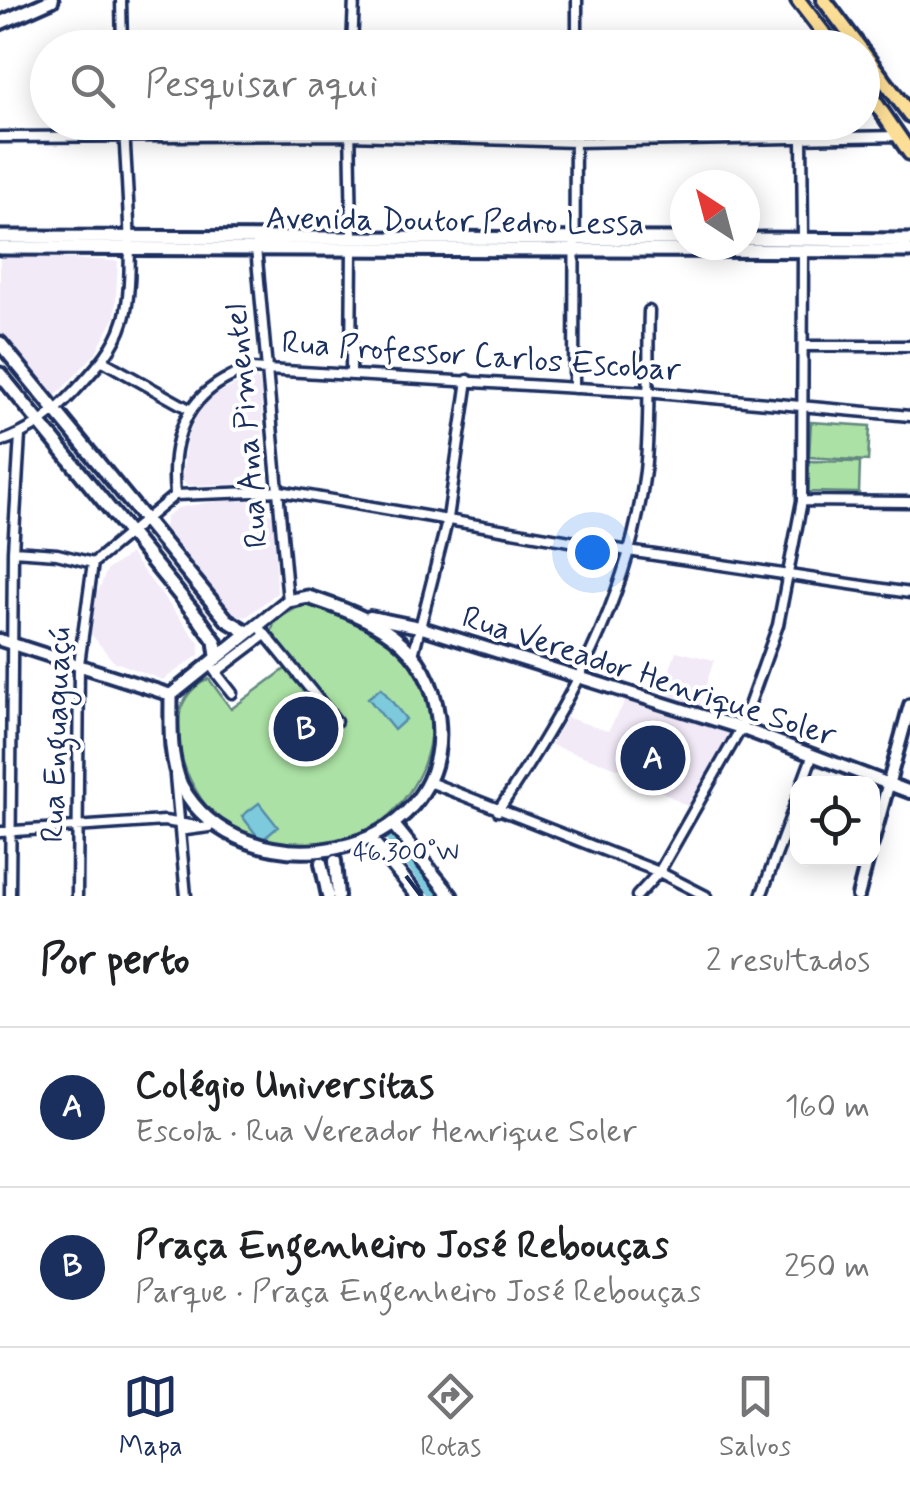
<!DOCTYPE html>
<html lang="pt">
<head>
<meta charset="utf-8">
<style>
	:root { --surface:#fff; --page:#f2f2f2; --text:#202124; --muted:#757577; --line:#e0e0e0; --accent:#1b2f5e }
	body { margin:0; font-family:Mynerve,sans-serif; background:var(--page); color:var(--text) }
	.controls { position:absolute; right:30px; bottom:30px; display:grid; overflow:hidden; border-radius:20px; box-shadow:0 5px 25px #0003 }
	.controls button { width:90px; height:90px; display:grid; place-items:center; padding:0; border:0; border-bottom:2px solid var(--line); background:var(--surface); color:var(--text); font:50px sans-serif }
	.compass { position:absolute; left:670px; top:170px; width:90px; height:90px; border-radius:50%; background:var(--surface); box-shadow:0 5px 25px #0003; rotate:324deg }
	.you { position:absolute; left:592px; top:552px; width:35px; height:35px; margin:-25px; border:8px solid #fff; border-radius:50%; background:#1a73e8; box-shadow:0 0 0 15px #1a73e833 }
	.badge { display:grid; place-items:center; width:65px; height:65px; border-radius:50%; background:var(--accent); color:#fff; font-size:32px; font-weight:700 }
	.pin { position:absolute; translate:-50% -50%; border:5px solid #fff; box-shadow:0 2px 10px #0006 }
	.list { margin:0; padding:0; list-style:none }
	h2 { display:flex; justify-content:space-between; align-items:center; height:130px; margin:0; padding:0 40px; font-size:42px }
	h2 small { font-size:32px; font-weight:400; color:var(--muted) }
	.list li { display:grid; grid-template-columns:65px 1fr auto; gap:30px; align-items:center; box-sizing:border-box; height:160px; padding:0 40px; border-top:2px solid var(--line) }
	.list b { display:block; font-size:38px; white-space:nowrap }
	.list p { margin:0; font-size:32px; white-space:nowrap; color:var(--muted) }
	.list em { font-size:32px; font-style:normal; color:var(--muted) }
	.icon { flex:none; width:55px; height:55px; fill:none; stroke:currentColor; stroke-width:2; stroke-linecap:round; stroke-linejoin:round }
	.map { position:relative; flex:none; width:910px; height:896px; overflow:hidden }
	.search { position:absolute; background:var(--surface); box-shadow:0 5px 25px #0003; left:30px; right:30px; top:30px; height:110px; display:flex; align-items:center; gap:25px; box-sizing:border-box; padding:0 35px; border-radius:55px; color:var(--muted); font-size:38px }
	.sheet { height:450px; background:var(--surface) }
	nav { display:flex; justify-content:space-around; align-items:center; box-sizing:border-box; height:140px; border-top:2px solid var(--line); background:var(--surface); font-size:28px; color:var(--muted) }
	nav a { display:grid; justify-items:center; gap:5px }
	nav .on { color:var(--accent) }
	.map>svg:first-child { display:block }
</style>
</head>
<body>
<div class="map">
<svg width="910" height="896" viewBox="0 0 910 896">
	<rect width="100%" height="100%" fill="#fff"/>
	<filter id="ink" filterUnits="userSpaceOnUse"><feTurbulence type="fractalNoise" baseFrequency=".01" numOctaves="2"/><feDisplacementMap in="SourceGraphic" scale="20" xChannelSelector="R" yChannelSelector="G"/><feConvolveMatrix kernelMatrix="1 2 1 2 8 2 1 2 1" color-interpolation-filters="sRGB"/></filter>
	<g filter="url(#ink)">
		<!-- built -->
		<path fill="#f3eaf8" d="M 0,256 L 118,261 L 115,317 L 95,354 L 55,397 L 49,396 L 0,332 Z
			M 254,377 L 260,382 L 265,472 L 255,484 L 187,485 L 182,480 L 186,440 L 198,412 L 215,394 Z
			M 229,499 L 254,501 L 274,516 L 277,593 L 246,617 L 232,614 L 164,527 L 166,517 L 177,508 Z
			M 130,554 L 200,644 L 199,655 L 163,680 L 113,661 L 91,634 L 93,604 L 107,570 Z
			M 676,651 L 714,660 L 699,707 L 661,696 Z
			M 626,700 L 731,732 L 688,807 L 629,772 L 551,745 L 566,717 L 608,731 Z"/>
		<!-- green -->
		<path fill="#abe1a4" stroke="#638881" stroke-width="2.5" d="M 811,422 L 870,426 L 868,461 L 809,457 Z
			M 809,461 L 860,462 L 859,493 L 808,492 Z
			M 304,604 C 334,613 369,622 393,645 C 472,721 416,824 325,853 C 218,887 128,713 209,679 L 231,709 L 292,664 L 271,634 L 275,620 Z"/>
		<!-- water -->
		<path fill="#7dcadc" stroke="#568caa" stroke-width="2.5" d="M 381,688 L 406,719 L 394,730 L 368,698 Z
			M 259,803 L 278,827 L 261,841 L 242,816 Z"/>
		<g fill="none" stroke-linecap="round" stroke-linejoin="round">
			<!-- canal -->
			<path stroke="#7dcadc" stroke-width="10" d="M 392,840 L 437,896"/>
			<defs>
				<path id="minor" d="M 121,0 L 122,48
					M 352,48 L 354,0
					M 577,48 L 577,0
					M 350,122 L 352,236
					M 802,136 L 803,238
					M 0,137 L 350,135 L 575,142 L 900,136
					M 256,248 L 288,601
					M 803,346 L 910,346
					M 103,361 L 189,409
					M 351,372 L 352,248
					M 574,388 L 575,122
					M 0,442 C 32,431 53,415 75,391 C 93,371 115,349 123,322 C 137,281 125,171 124,122
					M 175,495 C 169,434 189,388 250,369 L 646,392 L 910,416
					M 175,495 L 280,491 L 628,551 L 910,593
					M 802,501 L 910,502
					M 13,551 L 57,554 L 93,563
					M 257,624 L 336,721
					M 413,655 L 448,518 L 468,380
					M 214,670 L 232,693
					M 216,672 L 265,635
					M 175,776 L 186,896
					M 432,783 L 659,872 L 706,896
					M 802,784 L 812,757
					M 498,811 C 568,707 630,598 645,471 C 651,419 647,364 649,311
					M 186,830 L 209,827
					M 0,832 L 164,821 L 197,826
					M 10,896 L 13,551 L 20,435
					M 77,896 L 79,664 L 93,563 L 175,495
					M 637,896 L 659,872 L 741,728 L 778,625 L 802,501 L 803,250
					M 761,896 L 798,797"/>
				<path id="tertiary" d="M 370,617 L 419,627 L 741,728 L 910,792
					M 0,640 L 171,695
					M 872,844 L 910,705
					M 335,861 L 338,896
					M 321,863 L 328,896
					M 858,896 L 868,858"/>
				<path id="secondary" d="M 0,23 L 52,0
					M 0,237 L 685,239
					M 745,239 L 910,240
					M 0,248 L 910,251
					M 0,343 L 227,620 L 247,632
					M 0,374 L 200,620 L 215,641 L 217,656
					M 308,597 C 372,618 429,641 438,718 C 454,863 240,896 181,785 C 169,756 171,725 171,695 L 288,601 Z
					M 396,828 L 451,896
					M 374,843 L 418,896"/>
				<path id="primary" d="M 798,0 L 835,48
					M 824,0 L 860,48
					M 862,51 L 910,115
					M 862,83 L 910,153"/>
			</defs>
			<!-- minor casing -->
			<use href="#minor" stroke="#1b2f5e" stroke-width="15"/>
			<!-- tertiary casing -->
			<use href="#tertiary" stroke="#1b2f5e" stroke-width="18"/>
			<!-- secondary casing -->
			<use href="#secondary" stroke="#1b2f5e" stroke-width="19"/>
			<!-- primary casing -->
			<use href="#primary" stroke="#1b2f5e" stroke-width="20"/>
			<!-- minor -->
			<use href="#minor" stroke="#fff" stroke-width="8"/>
			<!-- tertiary -->
			<use href="#tertiary" stroke="#fff" stroke-width="10"/>
			<!-- secondary -->
			<use href="#secondary" stroke="#fff" stroke-width="11"/>
			<!-- primary -->
			<use href="#primary" stroke="#fdde96" stroke-width="12"/>
		</g>
	</g>
	<!-- ticks -->
	<path fill="none" stroke="#1b2f5e" stroke-width="4" d="M 406,876 L 421,896"/>
	<g text-anchor="middle" dominant-baseline="central" stroke-width="8" stroke-linejoin="round" paint-order="stroke">
		<!-- street labels -->
		<g font-size="32" fill="#1b2f5e" stroke="#fff">
			<text transform="translate(455 222) rotate(1)">Avenida Doutor Pedro Lessa</text>
			<text transform="translate(481 357) rotate(4)">Rua Professor Carlos Escobar</text>
			<text transform="translate(247 426) rotate(-95)">Rua Ana Pimentel</text>
			<text transform="translate(649 677) rotate(18)">Rua Vereador Henrique Soler</text>
			<text transform="translate(57 735) rotate(-88)">Rua Enguaguaçú</text>
		</g>
	</g>
	<g font-size="25" text-anchor="middle" fill="#1b2f5e" stroke="#fff" stroke-width="8" stroke-linejoin="round" paint-order="stroke">
		<text x="406" y="860">46.300°W</text>
	</g>
</svg>
<div class="controls">
<button><svg class="icon" aria-label="locate" viewBox="0 0 24 24"><circle cx="12" cy="12" r="6"/><path d="M12 2v4M12 18v4M2 12h4M18 12h4"/></svg></button>
</div>
<svg class="compass" viewBox="-18 -18 36 36"><path d="M0-13l5 13h-10z" fill="#e53935"/><path d="M0 13l5-13h-10z" fill="#757577"/></svg>
<div class="you"></div>
<div class="pin badge" style="left:653px;top:758px">A</div>
<div class="pin badge" style="left:306px;top:729px">B</div>
<div class="search"><svg class="icon" aria-label="search" viewBox="0 0 24 24"><circle cx="10" cy="10" r="6"/><path d="M15 15l6 6"/></svg>Pesquisar aqui</div>
</div>
<section class="sheet">
<h2>Por perto<small>2 resultados</small></h2>
<ul class="list">
<li><span class="badge">A</span><div><b>Colégio Universitas</b><p>Escola · Rua Vereador Henrique Soler</p></div><em>160 m</em></li>
<li><span class="badge">B</span><div><b>Praça Engenheiro José Rebouças</b><p>Parque · Praça Engenheiro José Rebouças</p></div><em>250 m</em></li>
</ul>
</section>
<nav>
<a class="on"><svg class="icon" aria-label="map" viewBox="0 0 24 24"><path d="M3 6l6-2 6 2 6-2v14l-6 2-6-2-6 2zM9 4v14M15 6v14"/></svg>Mapa</a>
<a><svg class="icon" aria-label="directions" viewBox="0 0 24 24"><path d="M12 3l9 9-9 9-9-9zM9 14v-3h6M13 9l2 2-2 2"/></svg>Rotas</a>
<a><svg class="icon" aria-label="saved" viewBox="0 0 24 24"><path d="M7 4h10v16l-5-4-5 4z"/></svg>Salvos</a>
</nav>
</body>
</html>
